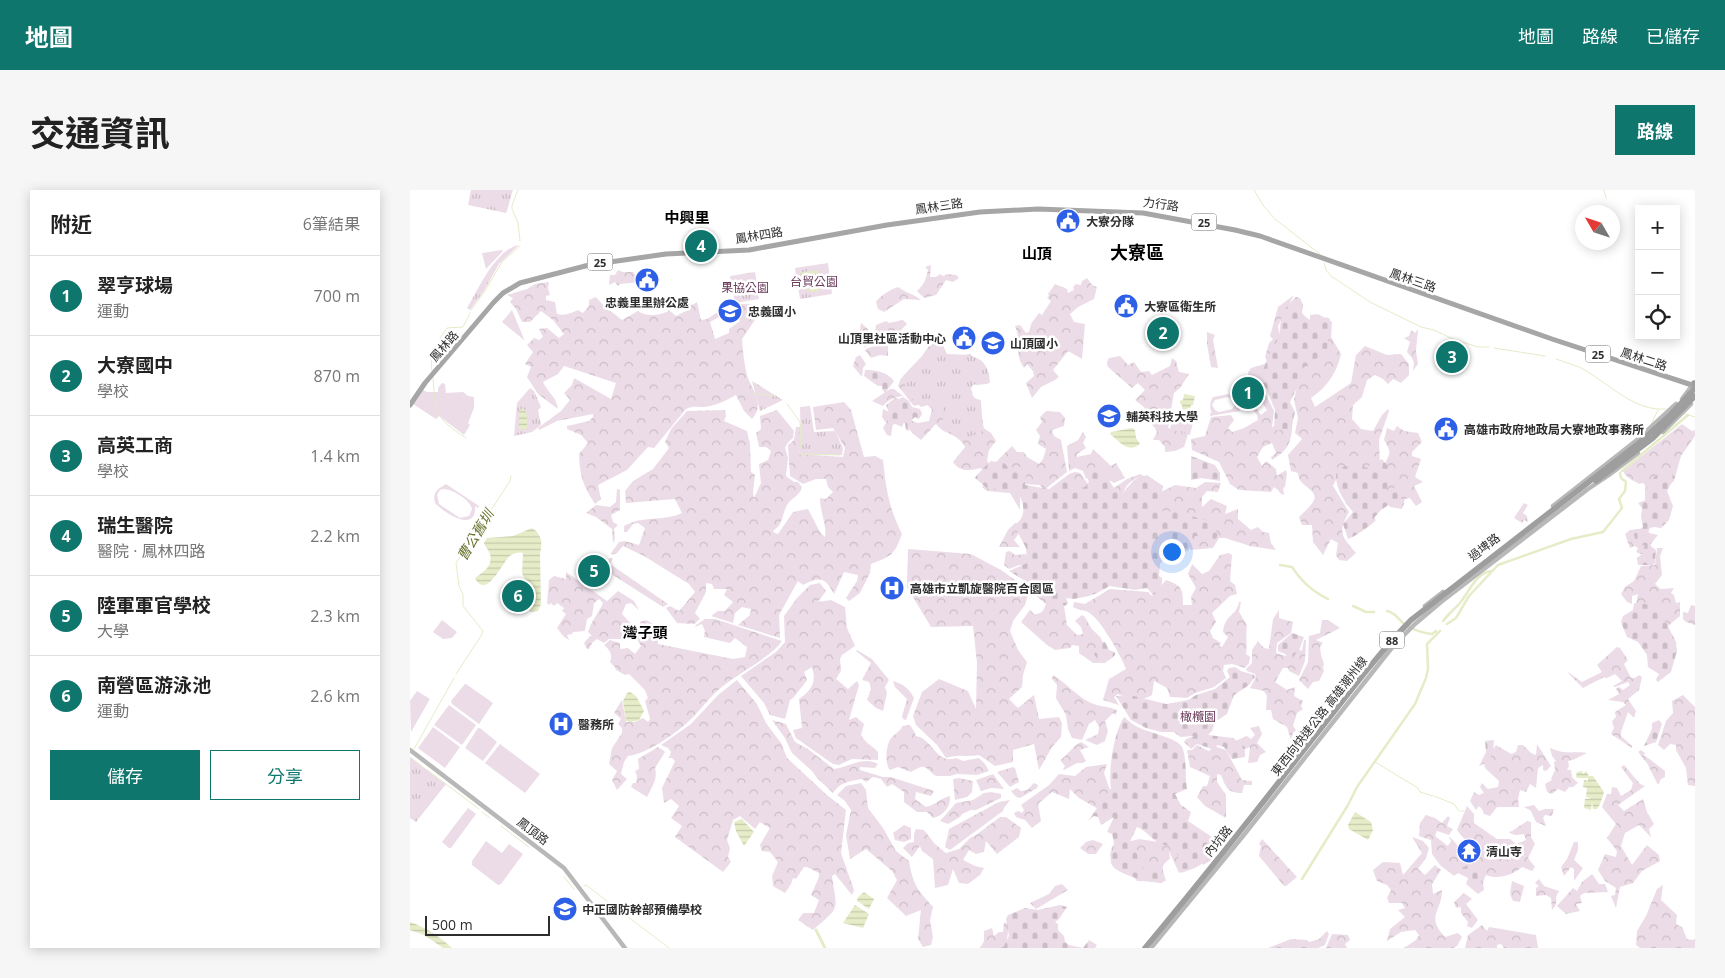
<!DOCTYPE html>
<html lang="zh-TW">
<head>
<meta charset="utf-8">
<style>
	:root { --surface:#fff; --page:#f6f6f6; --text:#222; --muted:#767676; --line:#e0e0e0; --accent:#0f766e }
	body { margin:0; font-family:"Open Sans","Noto Sans TC",sans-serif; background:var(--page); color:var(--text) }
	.controls { position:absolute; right:15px; top:15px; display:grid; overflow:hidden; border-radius:0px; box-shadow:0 2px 12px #0003 }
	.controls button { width:45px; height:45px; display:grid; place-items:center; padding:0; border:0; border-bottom:1px solid var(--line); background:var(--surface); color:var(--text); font:25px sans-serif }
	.compass { position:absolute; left:1165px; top:15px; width:45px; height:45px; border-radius:50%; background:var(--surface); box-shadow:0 2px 12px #0003; rotate:309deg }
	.scale { position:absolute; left:15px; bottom:12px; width:125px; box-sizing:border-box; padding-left:5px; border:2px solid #2e2e2e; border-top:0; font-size:14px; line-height:18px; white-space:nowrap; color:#2e2e2e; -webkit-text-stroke:4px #fff; paint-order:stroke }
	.you { position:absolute; left:761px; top:361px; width:18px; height:18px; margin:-12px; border:4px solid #fff; border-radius:50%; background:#1a73e8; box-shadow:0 0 0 8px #1a73e833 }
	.badge { display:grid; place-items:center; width:32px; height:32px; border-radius:50%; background:var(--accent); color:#fff; font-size:16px; font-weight:700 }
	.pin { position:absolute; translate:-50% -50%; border:2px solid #fff; box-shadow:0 1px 5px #0006 }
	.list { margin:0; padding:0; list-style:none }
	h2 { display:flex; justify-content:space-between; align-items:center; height:65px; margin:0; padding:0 20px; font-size:21px }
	h2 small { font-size:16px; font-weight:400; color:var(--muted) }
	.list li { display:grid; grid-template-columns:32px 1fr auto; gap:15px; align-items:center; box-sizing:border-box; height:80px; padding:0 20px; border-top:1px solid var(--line) }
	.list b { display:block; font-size:19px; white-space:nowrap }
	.list p { margin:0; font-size:16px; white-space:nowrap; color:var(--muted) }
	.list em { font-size:16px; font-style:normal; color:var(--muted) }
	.actions { display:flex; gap:10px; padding:15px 20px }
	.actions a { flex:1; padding:11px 0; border:1px solid var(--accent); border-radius:0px; text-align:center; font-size:18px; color:var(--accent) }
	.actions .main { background:var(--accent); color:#fff }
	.icon { flex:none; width:28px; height:28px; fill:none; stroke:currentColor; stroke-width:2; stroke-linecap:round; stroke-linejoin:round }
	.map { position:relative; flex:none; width:1285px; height:758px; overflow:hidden; border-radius:0px }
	header { display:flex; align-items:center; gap:30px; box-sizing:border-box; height:70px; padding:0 25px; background:var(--accent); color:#fff }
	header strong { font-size:24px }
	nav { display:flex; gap:28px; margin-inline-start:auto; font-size:18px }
	.intro { display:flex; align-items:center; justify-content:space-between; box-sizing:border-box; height:120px; padding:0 30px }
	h1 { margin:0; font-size:35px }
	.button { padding:12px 22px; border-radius:0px; background:var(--accent); color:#fff; font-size:18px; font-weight:700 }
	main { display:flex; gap:30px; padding:0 30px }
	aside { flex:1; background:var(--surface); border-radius:0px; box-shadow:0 2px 12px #0003 }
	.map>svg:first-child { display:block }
</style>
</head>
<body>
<header>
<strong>地圖</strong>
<nav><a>地圖</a><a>路線</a><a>已儲存</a></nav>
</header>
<div class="intro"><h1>交通資訊</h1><a class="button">路線</a></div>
<main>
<aside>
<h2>附近<small>6筆結果</small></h2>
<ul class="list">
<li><span class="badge">1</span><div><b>翠亨球場</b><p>運動</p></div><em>700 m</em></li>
<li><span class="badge">2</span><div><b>大寮國中</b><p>學校</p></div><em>870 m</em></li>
<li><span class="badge">3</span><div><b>高英工商</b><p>學校</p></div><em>1.4 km</em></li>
<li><span class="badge">4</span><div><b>瑞生醫院</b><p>醫院 · 鳳林四路</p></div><em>2.2 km</em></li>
<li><span class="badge">5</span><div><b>陸軍軍官學校</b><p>大學</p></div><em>2.3 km</em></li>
<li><span class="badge">6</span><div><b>南營區游泳池</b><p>運動</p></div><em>2.6 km</em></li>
</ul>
<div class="actions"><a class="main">儲存</a><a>分享</a></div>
</aside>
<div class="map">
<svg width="1285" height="758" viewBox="0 0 1285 758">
	<defs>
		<pattern id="forest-crowns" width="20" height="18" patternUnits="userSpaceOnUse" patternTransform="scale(1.25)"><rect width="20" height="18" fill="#ecdce7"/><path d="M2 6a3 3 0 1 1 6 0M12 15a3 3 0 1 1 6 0" fill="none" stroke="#cbbdc6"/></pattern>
		<pattern id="cemetery-stones" width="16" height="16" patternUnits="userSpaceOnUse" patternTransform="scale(1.25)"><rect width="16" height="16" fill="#ecdce7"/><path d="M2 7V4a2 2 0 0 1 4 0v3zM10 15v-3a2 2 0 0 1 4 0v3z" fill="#cbbdc6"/></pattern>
		<pattern id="park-tufts" width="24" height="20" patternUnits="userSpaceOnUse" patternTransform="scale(1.25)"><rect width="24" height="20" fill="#ecdce7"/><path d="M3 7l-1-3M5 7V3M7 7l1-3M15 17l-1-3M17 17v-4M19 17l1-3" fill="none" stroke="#cbbdc6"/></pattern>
		<pattern id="water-rules" width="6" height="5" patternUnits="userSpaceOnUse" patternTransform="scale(1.25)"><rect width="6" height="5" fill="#e5ecc7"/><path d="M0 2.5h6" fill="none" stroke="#c5cbab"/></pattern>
	</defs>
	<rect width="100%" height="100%" fill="#fff"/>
	<!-- grass -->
	<path fill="#ecdce7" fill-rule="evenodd" d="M 92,60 L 93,61 L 76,79 L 72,63 Z
		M 102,120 L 114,149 L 114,150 L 92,132 Z
		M 32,193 L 35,194 L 36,203 L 53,202 L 58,206 L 64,207 L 64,218 L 58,233 L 60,235 L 54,245 L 29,226 L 26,229 L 3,214 L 13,200 L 17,202 L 28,202 L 28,198 Z
		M 819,204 L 827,210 L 826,218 L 829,218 L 830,221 L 800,226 L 800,223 L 802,223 C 799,218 800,212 803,207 ZM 818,207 L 825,211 L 825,215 L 822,219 L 809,222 L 805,220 L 802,215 L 805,210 Z
		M 36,294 L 69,316 L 68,318 L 65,316 C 67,344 34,323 25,313 C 22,302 28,299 36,294 ZM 33,299 C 43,299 60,310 62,319 L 59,326 L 50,328 L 29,314 L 27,305 L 30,300 Z
		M 32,430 L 47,442 L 42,448 L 33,449 L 23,442 Z
		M 55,494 L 56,494 L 83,513 L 69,534 L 42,514 L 41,511 Z
		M 7,501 L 20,509 L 1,542 L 0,511 Z
		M 39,515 L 66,535 L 52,555 L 24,535 Z
		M 23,537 L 50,557 L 35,578 L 8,558 Z
		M 68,538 L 70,538 L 87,552 L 73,571 L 55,558 Z
		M 90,554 L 130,584 L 115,603 L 75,573 Z
		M 58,618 L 66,624 L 41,658 L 39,658 L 32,652 Z
		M 76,651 L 92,663 L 99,654 L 113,664 L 91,694 L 88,695 L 62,675 L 62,671 Z"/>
	<!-- forest -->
	<path fill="url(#forest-crowns)" d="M 521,75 L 520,87 L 526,87 L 530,84 L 533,86 L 537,84 L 546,85 L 549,88 L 543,92 L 536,90 L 526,105 L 514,108 L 507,101 C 514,95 516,89 518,80 L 515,77 Z
		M 208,80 L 213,82 L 223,82 L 231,92 L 210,94 L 208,96 L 205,92 L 199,95 L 200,85 L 205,85 Z
		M 677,88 L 682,95 L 687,97 L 684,109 L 668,117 L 660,124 L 664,132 L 675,134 L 672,169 L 658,161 L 643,180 L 649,187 L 645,190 L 631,197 L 622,208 L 616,193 L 624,186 L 623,181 L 617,174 L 614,178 C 603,162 612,152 605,136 L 610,135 L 616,143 L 619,142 L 621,134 L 629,123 L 632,125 L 641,111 L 637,108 L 639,106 L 638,104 L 645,94 L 657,99 L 658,103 L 664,100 L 663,97 L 666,94 L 671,95 L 672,91 Z
		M 139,92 L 138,98 L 140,105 L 136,106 L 136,110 L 145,112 L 147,124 C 155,126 161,123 168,120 L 173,123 L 179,116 L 179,110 L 186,107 L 193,115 L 212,130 L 228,121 C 235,127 252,126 259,120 L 266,126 L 278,120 L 275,113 L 277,110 L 282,115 L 287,112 L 291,130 L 297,129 L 308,122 L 309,127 L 300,132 L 305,149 L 319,143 L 319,139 L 330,131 L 322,122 L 312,123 L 311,120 L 332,114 L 345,114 L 347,127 L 332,149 C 333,161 334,174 337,185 C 341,199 356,213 342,229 L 334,221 L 326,205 C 315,211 304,217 291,217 C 285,217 283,216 276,219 L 244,258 L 238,257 L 217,280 L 188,295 L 191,309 L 185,314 C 173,295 170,287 169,264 L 178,253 L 171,245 L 157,239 L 157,236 L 179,231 L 183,227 L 183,224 L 147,231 L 129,240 L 128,238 L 151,221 L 160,210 L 154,203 L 162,195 L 164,188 L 201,209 L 206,193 L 154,176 L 148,184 L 133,192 C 138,203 146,206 148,219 L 128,204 L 117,187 L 121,177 L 115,174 L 123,162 L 117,155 L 124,148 L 129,150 L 133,147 L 129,139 L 137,138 L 149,148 L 154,144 L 143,130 L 131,121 L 120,132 L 112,132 L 106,119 L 100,112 L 103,108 L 97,105 L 117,99 L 125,94 Z
		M 488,97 C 496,103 504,104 511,110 L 494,109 L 474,122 L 468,119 L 466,112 C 469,106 482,99 488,97 Z
		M 884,105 L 868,136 L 870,151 L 863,181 L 853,199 L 864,221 L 862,237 L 871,234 L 883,228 C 881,249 882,258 862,270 L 861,267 L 866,263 L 862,253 L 853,257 L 847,267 L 852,276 L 856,271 L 866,279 L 867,286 L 876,280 L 877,284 L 875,297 L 873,298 L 874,305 L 871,304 L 868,300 L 864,297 L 861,302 L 829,300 L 820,294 L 809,272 L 782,260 L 781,249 L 795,246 L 801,227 L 821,225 L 824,230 L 818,238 L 822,242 L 834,238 L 848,230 L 847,225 L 839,215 L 842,213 L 851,225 L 857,220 L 849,208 L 839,212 L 839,207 L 843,203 L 840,197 L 838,182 L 841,178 L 858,173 L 855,167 L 859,153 L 863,149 L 860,146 L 868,117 Z
		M 908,124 L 922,132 L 921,147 L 931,164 C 926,184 918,196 901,208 L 905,217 L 941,193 L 946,165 L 955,156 L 977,165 L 991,164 L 999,174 L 999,185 L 991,193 L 983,189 L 978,194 L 973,189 L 965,185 L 957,190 L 952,207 L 943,215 L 942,229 L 951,239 L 963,241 L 972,225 L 978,219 L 979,221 L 969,250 L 970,277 L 930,281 L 923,296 L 939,322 C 927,343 932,346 946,363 L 937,371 L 929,370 L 926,365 L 928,353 L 921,349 L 913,365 L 903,352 L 902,335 L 892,335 L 889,327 C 894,322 900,317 903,312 C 911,299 888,298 888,283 L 881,281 L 878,265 L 892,249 L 885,243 L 888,228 L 884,210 L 900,141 L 900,125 Z
		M 493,130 L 497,134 L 491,140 L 493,143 L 487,150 L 481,149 L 478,156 L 478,166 L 470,165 L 461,168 L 455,160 L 458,158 L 470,155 L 474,146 L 471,146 L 455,157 L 450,154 L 454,151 L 453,147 L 449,147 L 451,133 L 457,138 L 461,144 L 465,142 L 466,135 L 476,131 L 479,133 Z
		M 1008,139 L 1006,161 L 1008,174 L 1003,181 L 1004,173 L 1002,168 L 997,162 L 1000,152 L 994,148 L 999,146 L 1001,140 L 1005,143 Z
		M 797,142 L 805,145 L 803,150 L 808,178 L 801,177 L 797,154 Z
		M 560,164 L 575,177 L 578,194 L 562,195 L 559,204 L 561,208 L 571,210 L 572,237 L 581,243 L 586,251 L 579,260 L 577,271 L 582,276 L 580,285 L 570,278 C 560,281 549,282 543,272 L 555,257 C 548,243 535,246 526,234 L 511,250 L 502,243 L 497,235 L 500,230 L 508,233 L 519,231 L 522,219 L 515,213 L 504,216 C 498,209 494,203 488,196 L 491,188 L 537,167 Z
		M 450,165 L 456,174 L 453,178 L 452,187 L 443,176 L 446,167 Z
		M 710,166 L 718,175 L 724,172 L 731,182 L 739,181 L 742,185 L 760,176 L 762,168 L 766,171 L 769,182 L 779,184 L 770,198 L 764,203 L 758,238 L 778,244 L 774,257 L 765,261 L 755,262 L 755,257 L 749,250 L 743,250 L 747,242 L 745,238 L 739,232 L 734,217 L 725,210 L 735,200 L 728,193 L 722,198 L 698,177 L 697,172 L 699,168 Z
		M 480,199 L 484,199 L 493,206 C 484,207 478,210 473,216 L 462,211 Z
		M 434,212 L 441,220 L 454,267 L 465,266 L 473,270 C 476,299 479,318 492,344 C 484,365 482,366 461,374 L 460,383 L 450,403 L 439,411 L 436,408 L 447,391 L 448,385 L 434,382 L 424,404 C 415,387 410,386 393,395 L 388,391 L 369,425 L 370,448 L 328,435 L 340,425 L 341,419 L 332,417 L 325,423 L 323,433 L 301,426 L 308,421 L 315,421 L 323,412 L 314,405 L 317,399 L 304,399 L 302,394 L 296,393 L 296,402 L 285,423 L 290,429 L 284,434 L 267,433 L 256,418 L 260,416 L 269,421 L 285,402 L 279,394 L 234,366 L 213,356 L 207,363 L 202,365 L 201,363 L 209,352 L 215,351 L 229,355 L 235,338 L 228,333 L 223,334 L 217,342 L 214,342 L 214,336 C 233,325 253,332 272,323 L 265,309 L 216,313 L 215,301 L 223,291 L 243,279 L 259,258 L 255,252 L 261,239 L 277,221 L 315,220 L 316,226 L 314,231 L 337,241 L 340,254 L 341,282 L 345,285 L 343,302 L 344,308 L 351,293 L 349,274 L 358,270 L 361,261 L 356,257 L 349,257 L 346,243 L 351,239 L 350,226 L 367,220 L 384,241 L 383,248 L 378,252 L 375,258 L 378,268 L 376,286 L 384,292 L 388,292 L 392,297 C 390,306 381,308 377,315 C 372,324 373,335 364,340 L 363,342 L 368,344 L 383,322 L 398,319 L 410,342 L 415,347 C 417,335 410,322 410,308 L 416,309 L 423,302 L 418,297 L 416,289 L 406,289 L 393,294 L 380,286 L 378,255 L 384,250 L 386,237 L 396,237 L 392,261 L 404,265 L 433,267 L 435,258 L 423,238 L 406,240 L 403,217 Z
		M 473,219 L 495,230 L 492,237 L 483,233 L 481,246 L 477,245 L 473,238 L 476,233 L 472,227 Z
		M 636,221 L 650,222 L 655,228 L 654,236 L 642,240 L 644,246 L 651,250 L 657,282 L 634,300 L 630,295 L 610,294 L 610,320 L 600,303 L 577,301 L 572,297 L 580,288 L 585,273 L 602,256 L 607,262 L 614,262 L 617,267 L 629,274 L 633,269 L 636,259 L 628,254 L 630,246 L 626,240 L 632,232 L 630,227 Z
		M 1272,234 L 1282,241 L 1285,240 L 1285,246 L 1271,266 L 1264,291 L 1238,312 L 1235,310 L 1235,295 L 1233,293 L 1229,294 C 1223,290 1217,289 1213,281 Z
		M 987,236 L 994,241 L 1008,243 L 1012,252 L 1002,262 L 1002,266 L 1011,269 L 1005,287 L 1013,292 L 1004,296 L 1012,312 L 1006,316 L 1000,308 L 995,309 L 992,319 L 980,317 C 974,307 973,290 974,278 C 976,264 985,267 974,250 L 977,238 L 984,241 Z
		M 673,242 L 676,247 L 673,253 L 676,258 L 667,264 L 667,267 L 681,264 L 683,259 L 701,276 L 706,273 L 715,288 L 704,293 L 687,281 L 676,289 L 673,281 L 665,278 L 659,281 L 657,256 L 668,250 Z
		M 665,282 L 670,283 L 680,297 L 666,301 L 653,291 L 659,284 Z
		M 730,284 L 736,287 L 729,290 L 727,288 C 719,292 714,297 713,306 L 697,315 L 701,300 L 717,289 Z
		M 795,292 L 811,293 L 808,302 L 797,301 L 792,307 L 792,317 L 801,309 L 817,316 L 815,324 L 828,319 L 828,329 L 841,340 L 848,337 L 853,342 L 859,343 L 861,353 L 866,360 L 840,356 L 815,348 L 809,348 L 803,358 L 781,360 L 777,353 L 784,343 L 805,347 L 732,330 L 742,306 L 765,295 L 786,298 Z
		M 207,299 L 210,300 L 210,320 L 201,325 L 203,332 L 208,335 L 204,339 L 205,349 L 203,353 L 202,339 L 186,327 L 176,323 L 186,315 L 200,317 L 206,312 Z
		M 605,333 L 636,335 L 644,341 L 650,354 L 669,359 L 673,362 L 672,365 L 661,365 L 657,362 L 647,361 L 639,367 L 633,377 L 609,375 L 599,379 L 594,375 L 596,362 L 600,361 L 605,365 L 615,364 L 618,366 L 627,366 L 630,360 L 620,360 L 626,355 L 627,351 L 612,339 L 604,350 L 610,357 L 589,357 L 598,340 Z
		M 1237,338 L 1239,343 L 1248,345 L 1240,355 L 1240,368 L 1226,362 L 1228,358 L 1225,356 L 1220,358 L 1215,344 L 1220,340 Z
		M 1247,358 L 1253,358 L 1250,366 L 1252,385 L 1245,394 L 1251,399 L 1264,398 L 1261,403 L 1264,405 L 1266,413 L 1270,412 L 1270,426 L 1253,440 L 1224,424 L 1228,404 L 1222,406 L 1222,414 L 1217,412 L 1211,404 L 1215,397 L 1224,391 L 1231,376 L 1245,375 Z
		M 498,359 L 561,364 L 591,380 L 615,397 L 618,405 L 615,415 L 603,431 L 600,441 L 608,460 L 617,472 L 613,485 L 612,497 L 599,509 L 608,518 L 624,505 L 629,529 L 649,527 L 652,533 L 651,547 L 642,557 L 629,580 L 624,554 L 603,560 L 603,572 L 585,576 L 569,565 C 558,567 548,564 536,568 L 527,555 L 506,535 L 503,526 L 512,502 L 529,489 L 558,501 L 566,519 L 567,473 L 563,436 L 521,437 L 497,397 Z
		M 819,363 L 822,365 L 820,391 L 825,395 L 827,404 L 820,406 L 802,423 L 806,432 L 800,441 L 803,448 L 811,453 L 809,456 L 812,457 L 818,447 L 813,442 C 815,424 826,427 829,412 L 831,412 L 829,422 L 837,435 C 835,446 838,454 836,464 L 840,467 L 839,473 L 835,478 L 822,474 L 814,475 L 813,481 L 816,488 L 804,497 L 785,503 L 777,508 L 760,507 L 757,498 L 744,491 L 742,505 C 730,512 720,509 708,504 L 704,507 L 709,515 L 693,510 L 699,489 L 716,479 C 711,466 691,429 678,422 C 674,420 668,420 663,417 L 664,412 L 675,414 L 700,399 L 738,402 L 742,406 L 756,390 C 772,396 773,398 773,415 L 782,415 L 781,407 L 786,398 L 778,384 L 782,374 L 792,384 L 799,381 L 810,365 Z
		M 200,368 L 203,368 L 200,374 L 258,414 L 253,417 L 195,380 L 193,377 Z
		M 156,382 L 197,411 L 208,401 L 224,411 L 229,420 L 221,413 L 216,414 L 212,424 L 225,438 L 211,449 L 199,449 L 194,453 L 187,449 L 182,453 L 179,459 L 177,459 L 174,453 L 180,446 L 182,446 L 178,442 C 181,432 189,422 193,413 L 189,409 L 184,413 L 182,426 L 177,429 L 175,441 L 163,442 L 162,444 L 157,445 L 159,450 L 154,447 L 147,438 L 156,424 L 152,421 L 154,418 L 147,413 L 144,416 L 141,413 L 139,415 L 137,413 L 139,390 L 144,386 L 156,389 Z
		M 410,393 L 416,401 L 408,412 L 421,410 L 435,417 L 437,438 L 445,456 L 432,465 L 430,469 L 431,481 L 426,489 L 438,499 L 447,491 L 449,495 L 439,530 L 446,527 L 454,534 L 451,545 C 457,555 461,554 468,562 L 468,570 L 442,569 L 429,575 L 423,574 L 386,548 L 383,540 L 392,538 L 389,509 C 401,500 407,493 402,477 L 394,482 L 397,490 L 384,507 L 380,510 L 375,529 L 360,525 L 354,513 L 331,486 L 366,462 L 375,452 L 374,426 L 387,408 L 400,395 Z
		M 631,402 L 653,410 L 657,435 L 667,445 L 673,444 L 671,437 L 665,431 L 672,425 L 675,427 L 681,438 L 691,448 L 694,458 L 696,473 L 683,473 L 669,463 L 669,456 L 662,455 L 660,458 L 645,460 L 637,455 L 611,432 L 620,420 L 624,424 C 631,424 633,422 636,414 L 626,406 Z
		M 1281,415 L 1285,416 L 1285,435 L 1276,432 L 1273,429 L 1273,422 L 1278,423 Z
		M 869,420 L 869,428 L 883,432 L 881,443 L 867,453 L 866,463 L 876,466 L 885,457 L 892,461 L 894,450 L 896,450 L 895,471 L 889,486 L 879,481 L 878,478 L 873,478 L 865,492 L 877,500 L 885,497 L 884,506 L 893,511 L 891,516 L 893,519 L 887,523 L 883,536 L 886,540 L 883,543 L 881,550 L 877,537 L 863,529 L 861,520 L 856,520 L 857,506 L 854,501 L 840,498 L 846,487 L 845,484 L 837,481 L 836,479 L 842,473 L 842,460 L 848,451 L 854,458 L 859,459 L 863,429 Z
		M 295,429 L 305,429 L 372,451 C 361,467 329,483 313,496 C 299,507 290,521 278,532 C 264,545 236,564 218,566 L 214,572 L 211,584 L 217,589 L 207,600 L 202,590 L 207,581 L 199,574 L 202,558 L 212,543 L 212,538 L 208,534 L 211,529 L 204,523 L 212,510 L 216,532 L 225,532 L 233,528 L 238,532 L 240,529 L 235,511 L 238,508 L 235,500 L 219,484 L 215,485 L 206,480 L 205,477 L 200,472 C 203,465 200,460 194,455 L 200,450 L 210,453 L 210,459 L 218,458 L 225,464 L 231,456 L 225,446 L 222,445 L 224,442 L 228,445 L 230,443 L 230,432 L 236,430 L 243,434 L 243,442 L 248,447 L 248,454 L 323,469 L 335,467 L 337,457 L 325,448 L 320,453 L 294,447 L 295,441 L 292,434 L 285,437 L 286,435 Z
		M 912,430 L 918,430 L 930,438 L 906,450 L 913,453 L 910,457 L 911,465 L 914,474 L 913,478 L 914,481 L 909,491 L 903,492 L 898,499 L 889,490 L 898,472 L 899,446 L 910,443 Z
		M 1207,457 L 1210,458 L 1218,470 L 1214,474 L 1221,488 L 1225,488 L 1229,485 L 1232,487 L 1229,500 L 1218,509 L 1226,521 L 1224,528 L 1218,522 L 1211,542 L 1211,546 L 1222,556 L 1222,558 L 1201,544 L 1204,538 L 1202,531 L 1206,527 L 1205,522 L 1216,515 L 1213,512 L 1198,510 L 1209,504 L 1206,499 L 1209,497 L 1213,500 L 1220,495 L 1218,492 L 1205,497 L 1203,496 L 1212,491 L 1205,484 L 1197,488 L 1194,487 L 1173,498 L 1159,484 L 1158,482 L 1172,492 L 1192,482 L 1187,475 Z
		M 447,460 L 462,469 L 479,490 L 475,497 L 477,503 L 473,521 L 466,518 L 457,510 L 461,499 L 459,492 L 452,490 L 461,473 L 446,461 Z
		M 643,485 C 656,493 666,505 679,512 C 688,517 698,516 707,520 L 706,525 L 703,523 L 695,531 L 698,541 L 695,551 L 687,555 L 675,550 L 688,544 L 689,537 L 685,530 L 679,534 L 672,550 L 662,548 L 658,539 L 656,525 L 646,508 L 647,495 L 642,489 Z
		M 327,490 L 347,514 L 356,533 L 371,553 L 377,568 L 417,605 L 436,620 L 431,663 L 444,700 L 442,705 L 425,684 L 422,686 C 427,722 431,715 403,740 L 388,730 L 393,723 L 404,723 L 409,710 L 401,705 L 409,687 L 409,683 L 397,677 L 394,677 L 386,689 L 383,688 L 381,694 L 375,703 L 363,696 L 362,686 L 368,672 L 360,662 L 352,661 L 350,655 L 360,638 L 350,632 L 345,639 L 330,626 L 323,630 L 317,650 L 320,658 L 318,667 L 321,672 L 313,682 L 265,647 L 272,636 L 261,628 L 269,616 L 261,609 L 254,613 L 252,598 L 265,571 L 262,568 L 259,568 L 261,562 L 258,558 L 251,555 L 281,534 L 308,505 Z
		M 483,491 C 493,494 499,498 504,508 L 496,530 L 493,529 L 492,526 L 497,509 L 485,497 Z
		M 1273,505 L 1285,517 L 1285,596 L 1278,595 L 1276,578 L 1266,560 L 1266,555 L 1260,554 L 1254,560 L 1248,555 L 1256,531 L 1263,523 L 1262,511 Z
		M 362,530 L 376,534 L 385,552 L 398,559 L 424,579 C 438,577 454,566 468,574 L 465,578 L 450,577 L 450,580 L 473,587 L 481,587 L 524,601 L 521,606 L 506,602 L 505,609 L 516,617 C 525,615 531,608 540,606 C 541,617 533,626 523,628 L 517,622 L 507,622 L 494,612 L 494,602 L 482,594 L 477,597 L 471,589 L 463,587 L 456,592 L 452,589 C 440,591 430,592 423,603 L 407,588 L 402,581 L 382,563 L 375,548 Z
		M 500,535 L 504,541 L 506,546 C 523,549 526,575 546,568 L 553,571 L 569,568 L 575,574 L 579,581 L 567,585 L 547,584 L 540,586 L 526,586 C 514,578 517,572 501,582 L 488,577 L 480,580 C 474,574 476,553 482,547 C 485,544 489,541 491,539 L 492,536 Z
		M 849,536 L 852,544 L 847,553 L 856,562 L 850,565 L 847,572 L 838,573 L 840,557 L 833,560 L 823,552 L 837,546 L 841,549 L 845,545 L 840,538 Z
		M 671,552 L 679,557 L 670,560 L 676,571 L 673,573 L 667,573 L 654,580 L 653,579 L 655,576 L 650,570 C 658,565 662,556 671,552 Z
		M 1127,554 L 1141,576 L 1136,581 L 1133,580 L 1133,575 L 1128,578 L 1126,598 L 1120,594 L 1116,602 L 1110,600 L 1108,609 L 1109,617 L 1087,617 L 1080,626 L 1074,624 L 1072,619 L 1069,616 L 1066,620 L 1060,611 L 1064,602 L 1069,605 L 1074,603 L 1070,597 L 1072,593 L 1078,599 L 1088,597 L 1089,591 L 1077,580 L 1074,576 L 1080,564 L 1081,555 L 1084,558 L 1086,555 L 1101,564 L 1106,562 L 1108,555 L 1113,555 L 1121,563 L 1126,565 Z
		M 787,555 L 799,561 L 804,556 L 816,560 L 832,590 L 842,591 L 842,595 L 834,595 L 832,603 C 817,603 816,597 811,585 L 807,584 L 807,592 L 816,605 L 816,628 L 795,616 L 787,607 L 793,596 L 797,596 L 800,586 L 780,577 L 777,560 L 782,560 Z
		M 248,557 L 253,560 L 255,562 L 245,578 C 248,589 242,597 237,607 L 221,597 L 223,593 L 226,593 L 227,586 L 225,581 L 229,579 L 228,569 Z
		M 1140,558 C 1156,565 1161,561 1177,563 C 1170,566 1165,570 1158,571 L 1159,576 L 1157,580 L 1161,580 L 1162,587 L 1168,593 L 1163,597 L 1159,597 L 1155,602 L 1148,599 L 1142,604 L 1137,602 L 1135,594 L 1142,590 L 1141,589 L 1145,580 L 1144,572 L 1146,571 L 1142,566 Z
		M 1231,560 L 1236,564 L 1233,564 L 1255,581 L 1255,587 L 1251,589 L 1248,595 L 1237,573 L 1228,562 Z
		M 697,574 L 694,583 L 701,603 L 690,620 L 669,608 L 660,599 L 659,609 L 642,602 L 628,614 L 631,631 L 622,638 L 615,630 L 606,627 L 604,623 L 608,621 L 612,623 L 614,620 L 611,615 L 639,595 L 649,584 L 665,586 L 676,577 Z
		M 1214,575 L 1230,594 L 1235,596 L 1208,615 L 1214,621 L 1233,609 L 1237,622 L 1244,634 L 1239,639 L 1241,647 L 1229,635 L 1215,643 L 1211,656 L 1222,675 L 1237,655 L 1249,665 L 1250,671 L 1232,681 L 1223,693 L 1210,697 L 1206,718 L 1201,706 L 1205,705 L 1206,698 L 1195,691 L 1188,680 L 1195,664 L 1206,667 L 1207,661 L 1197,648 L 1206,634 L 1192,617 L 1197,604 L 1201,604 L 1202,597 L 1207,598 L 1211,606 L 1221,600 L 1223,593 L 1211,577 Z
		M 603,577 L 605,578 L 609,592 L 600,597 L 587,582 Z
		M 583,584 L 594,599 L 581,598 L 571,601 L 566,590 Z
		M 549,588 L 563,591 L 562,602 L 557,607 L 545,610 L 543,589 Z
		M 451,593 L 456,600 L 458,618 L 473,638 L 486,661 L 499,671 C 503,695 507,699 523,717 L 520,730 L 523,747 L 521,755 L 513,757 L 508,749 L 511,720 L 496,726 L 477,708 L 487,690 L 482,681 L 456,659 L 440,669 L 436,645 L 441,620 L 435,611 L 427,605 L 436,596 Z
		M 624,593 L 628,595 L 627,598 L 610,608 L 606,607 L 601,601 L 607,598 L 611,601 L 617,600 Z
		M 581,602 L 591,604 L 591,608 L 566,620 L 561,620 L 552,624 L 550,627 L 538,634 L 530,631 L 546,613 L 563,610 L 574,603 Z
		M 600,610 L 594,618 L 593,621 L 540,660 L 535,657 L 539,639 L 589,612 Z
		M 1124,615 L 1129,621 L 1135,619 L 1144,619 L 1142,626 L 1135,625 L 1133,628 L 1136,636 L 1126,632 L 1121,621 L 1114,617 Z
		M 1057,616 L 1064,624 L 1064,633 L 1087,649 L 1100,649 L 1106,654 L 1116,650 L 1114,644 C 1108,645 1103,646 1099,642 L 1102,641 L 1117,631 L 1121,632 L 1121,647 L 1125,654 L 1118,668 L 1125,677 L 1122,681 L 1112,677 C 1103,685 1088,690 1076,685 L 1073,692 L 1074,700 L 1068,704 L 1056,694 L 1058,688 L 1048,683 L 1044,686 L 1030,675 L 1022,664 L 1021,650 L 1009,646 L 1010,633 L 1016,625 L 1025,628 L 1032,633 L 1038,626 L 1040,628 L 1037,636 L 1043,639 L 1039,645 L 1027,641 L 1025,646 L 1038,656 L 1041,651 L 1039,647 C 1048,652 1049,664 1062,665 L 1066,661 C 1060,653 1052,648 1047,640 Z
		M 590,627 L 596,627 L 611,638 L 609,647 L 587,664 L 576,651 L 574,662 L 566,664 L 559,660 L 553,670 L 565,676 L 574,678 L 570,685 L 558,694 L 549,693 L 543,679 L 538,695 L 525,698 L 523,669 L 512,661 L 510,656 L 502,667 L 493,658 L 498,653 L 504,652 L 504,644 L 506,639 L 514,640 L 525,654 L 536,663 L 549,659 L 560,648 L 566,645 Z
		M 780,634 L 810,653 L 802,660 L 805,668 L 793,675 L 790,669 L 769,683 L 759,661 L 760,669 C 749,676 753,680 756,691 L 749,692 L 727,691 L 722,685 L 702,674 L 700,665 L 702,656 L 729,649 L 767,655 Z
		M 494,635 L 501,638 L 501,649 L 494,652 L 485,650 L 483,643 Z
		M 1002,647 L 1013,651 L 1019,658 L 1016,668 L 1008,679 L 1015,685 L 1025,675 L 1031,680 L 1022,694 L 1023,704 L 1032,700 C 1032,723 1015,725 1035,747 L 1048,743 L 1052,747 L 1047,756 L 1043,758 L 994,758 L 1006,750 L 1009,745 L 1005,740 L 991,742 L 977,751 L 980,739 L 995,727 L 988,720 L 995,718 L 992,713 L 979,713 L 977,708 L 981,700 L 977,695 L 967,691 L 963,680 L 973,672 L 990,673 L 993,685 L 1012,663 Z
		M 852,649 L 887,687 L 876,696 L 874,696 L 849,666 L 851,656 L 849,654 Z
		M 683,650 L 693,654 L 686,664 L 678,664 L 670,658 L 676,652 Z
		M 1164,652 L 1168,652 L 1168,660 L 1164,670 L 1173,678 L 1164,691 L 1164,679 L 1161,677 L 1154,686 L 1151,677 L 1157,669 Z
		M 1182,684 L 1189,694 L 1195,694 L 1198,702 L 1174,703 L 1170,706 L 1172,713 L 1166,714 L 1170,721 L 1156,724 L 1147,716 L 1163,698 L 1167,701 L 1172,692 Z
		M 1129,689 L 1134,696 L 1149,701 L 1146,707 C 1147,712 1146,716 1142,720 L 1141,708 L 1136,705 L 1126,706 L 1126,698 L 1129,696 L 1125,693 Z
		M 1102,691 L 1114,696 L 1110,712 L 1103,711 L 1100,704 Z
		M 652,694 L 658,700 L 626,719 L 620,713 L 639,704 L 645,696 Z
		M 1253,695 L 1251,710 L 1267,725 L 1266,734 L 1272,737 L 1277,749 L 1283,750 L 1285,749 L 1285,758 L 1230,758 L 1226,755 L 1227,741 L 1236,726 L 1247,699 Z
		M 1054,703 L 1062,709 L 1056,714 L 1068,730 L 1062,738 L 1057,736 L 1058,732 L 1051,723 L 1051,717 L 1046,718 L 1044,712 Z
		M 594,732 L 599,735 L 596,756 L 602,758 L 570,758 L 574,751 L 574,741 L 582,738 L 584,746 L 589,742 L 593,742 Z
		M 1072,735 L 1077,741 L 1079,737 L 1126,745 L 1128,758 L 1094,758 L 1091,754 L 1087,755 L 1087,758 L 1055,758 L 1058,745 Z
		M 917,741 L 919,744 L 915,755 L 908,758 L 858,758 L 881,749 L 897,750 L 899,752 L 909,749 Z
		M 922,744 L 938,745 L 940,750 L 935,754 L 937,758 L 916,758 Z"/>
	<!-- cemetery -->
	<path fill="url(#cemetery-stones)" d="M 886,107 L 890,108 L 893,115 L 892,123 L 897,128 L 907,134 L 911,132 L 916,127 L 920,129 L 917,161 L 893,178 L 894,192 L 889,194 L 880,212 L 885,222 L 880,242 L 872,239 L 868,241 L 864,238 L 865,220 L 856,198 L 849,196 L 846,191 C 848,184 851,183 854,178 C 856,173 857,167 860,163 C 863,159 865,158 867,153 C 874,131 865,126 886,107 Z
		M 455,180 C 467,180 477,182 484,191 L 475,203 L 472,199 L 472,196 L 468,196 L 454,186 Z
		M 493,207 L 499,211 L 502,217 L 510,219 L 512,224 L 509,229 L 505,227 L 502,230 L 499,241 L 496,240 L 495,233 L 489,232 L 479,237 L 477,228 L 480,225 L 476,215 L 485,208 L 489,209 Z
		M 781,266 L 805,275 L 810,283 L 810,291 L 791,288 L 781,290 Z
		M 948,269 L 950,269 L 951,273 L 956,278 L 972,269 L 977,275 L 982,287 L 977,296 L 977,303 L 981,304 L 987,293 L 990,295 L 987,301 L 994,314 L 991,319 L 980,314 L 971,320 L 964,328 L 966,330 C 963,334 943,348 938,349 L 933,334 L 943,322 C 934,312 920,290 929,277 L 940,276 L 942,272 Z
		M 581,271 L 594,273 L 598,277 L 612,277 L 616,284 L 615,295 L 639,299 L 658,285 L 663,299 L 675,297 L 679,292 L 676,285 L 687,275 L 688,278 L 702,286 L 700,292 L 709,305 L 712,304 L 724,290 L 737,285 L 753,296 L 749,315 L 751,321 L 765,322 L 766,318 L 769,316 L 772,318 L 771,323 L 802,332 L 808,345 L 802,355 L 791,346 L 785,346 L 778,361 L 760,364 L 757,371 L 753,370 L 750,374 L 749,386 L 752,388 C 753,396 749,401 743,405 L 737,398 L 725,400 L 700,396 L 687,403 L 679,406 L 664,409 L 656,408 L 658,413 L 655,416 L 629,402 L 628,399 L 599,381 L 617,373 L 616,358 L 604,335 C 617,328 615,313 607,301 C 597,301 588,297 578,299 L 565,288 C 567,284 577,275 581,271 Z
		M 1255,280 L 1258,280 L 1265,287 L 1257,301 L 1263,316 L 1259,330 L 1251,338 L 1244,337 L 1240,338 C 1236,346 1237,355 1246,360 L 1245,373 L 1243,375 L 1228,375 L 1227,368 L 1233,363 L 1235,355 L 1231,356 L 1226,354 L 1224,344 L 1233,337 L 1231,327 L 1232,318 L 1228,313 L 1238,309 C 1238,307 1237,304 1237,301 C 1237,291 1247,284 1255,280 Z
		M 1224,413 L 1242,415 L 1251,423 L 1266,452 L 1267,461 L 1261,482 L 1248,492 L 1246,490 L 1249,484 L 1238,477 L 1237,465 L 1228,452 L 1217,447 L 1211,432 L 1213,426 L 1223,420 Z
		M 882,443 L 894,447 L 890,458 L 881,470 L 875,464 L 868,461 L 868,455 Z
		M 687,452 L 695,452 L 699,460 L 705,462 L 705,465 C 696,474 691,475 684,464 L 687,458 Z
		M 825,477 L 831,481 L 844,485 L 845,487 L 839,495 L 824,505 L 817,524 L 805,532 L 802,541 L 798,545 L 823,548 L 835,557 L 835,567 L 822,569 L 814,557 L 807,555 L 805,560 L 787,554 L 781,559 L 774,552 L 776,549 L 784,546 L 770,547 L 764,542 L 751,542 L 736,538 L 721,530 L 706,506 L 720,505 L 756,514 L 768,512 L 778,510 L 786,505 L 805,499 L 820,487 L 817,481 L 819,478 Z
		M 714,527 C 719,531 724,536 730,538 C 740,543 767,548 772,557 C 777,567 775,587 777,599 L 765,604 L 771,615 L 781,622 L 778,631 L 808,651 C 807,658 802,663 800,669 L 785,678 L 771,683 L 766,659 C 760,654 753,656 747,652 C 740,647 735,640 727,637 L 720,651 C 726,660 729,670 734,680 L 751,677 L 753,693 C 742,693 707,685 702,675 C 698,669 704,662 704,656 C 704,652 703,648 702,644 L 697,642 L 704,627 L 691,635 L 688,627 L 684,626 L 678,631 L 701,598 C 698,579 704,543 714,527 Z
		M 1249,530 L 1252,534 L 1246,552 L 1234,556 L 1242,539 L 1242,533 Z
		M 1084,550 C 1083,562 1082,572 1069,576 L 1076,562 L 1075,551 Z
		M 1061,674 L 1069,676 L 1072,684 L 1071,691 L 1065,694 L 1058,694 L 1057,691 L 1061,687 L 1051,684 L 1051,678 Z
		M 650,715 L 657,717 L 649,729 L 645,732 L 648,734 L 648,740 L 654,746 L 655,752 L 659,755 L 673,758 L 679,750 L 687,755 L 685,758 L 593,758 L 599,746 L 596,729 L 598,725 L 615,718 L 628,720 Z"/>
	<!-- park -->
	<path fill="url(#park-tufts)" d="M 61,0 L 103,0 C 100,7 99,17 96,23 L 58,15 Z
		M 109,55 L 89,74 L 74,101 L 60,120 L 57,118 C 69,98 85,60 109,55 Z
		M 418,73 L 422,104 L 390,109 L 385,78 Z
		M 345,82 L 349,109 L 325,113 L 320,86 Z
		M 530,149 L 537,164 C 560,165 579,164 580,193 L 564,194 L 561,198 L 563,206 L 570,213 L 574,240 L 558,248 L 538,241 L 532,236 L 534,216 L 529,212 L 511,217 L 497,204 L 493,186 L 512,166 L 519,156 Z
		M 342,191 L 373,210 L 350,221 Z
		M 120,198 L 124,201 L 131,217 L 128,220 L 131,235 L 122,242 L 104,246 L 107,213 Z
		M 400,216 L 404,242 L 425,241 L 433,258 L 432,265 L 389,265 L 391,251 L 390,217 Z
		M 764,225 L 784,229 L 780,245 L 760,239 Z
		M 1114,313 L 1118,315 L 1113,323 L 1117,326 L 1118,332 L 1114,330 L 1112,333 L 1104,328 Z
		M 0,567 L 36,594 L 6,632 L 0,628 Z"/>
	<!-- water -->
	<path fill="url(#water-rules)" d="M 399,78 L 401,81 L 409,81 L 407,89 L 409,100 L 407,102 L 398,101 L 392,94 L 391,95 L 392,92 L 390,83 L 399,81 Z
		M 774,204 L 785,206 L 783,215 L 781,215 L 780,220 L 772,219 L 772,215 L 770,213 L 770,211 L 773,210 Z
		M 113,218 C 118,222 117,231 117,238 L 115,240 L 109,239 L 109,221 Z
		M 722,238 L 725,240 L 726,248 L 730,254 C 718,264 709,251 700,244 L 701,242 Z
		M 122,338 C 133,345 132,354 130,364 L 131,414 L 128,421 L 121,422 L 119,420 L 118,409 L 118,396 L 112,383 L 113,363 C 109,362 105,363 101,365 C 93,370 77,411 65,388 C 73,382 83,377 80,364 C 79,360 75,357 74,353 L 77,348 L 103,346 Z
		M 220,502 L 226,506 L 234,521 L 229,530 L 221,532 L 216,531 L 213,511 L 217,503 Z
		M 1172,581 L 1173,584 L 1176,581 L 1179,586 L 1183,586 L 1194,602 L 1190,614 L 1187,619 L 1183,619 L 1182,611 L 1181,620 L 1174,618 L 1175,609 L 1182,608 L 1176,607 L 1177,598 L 1173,597 L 1174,590 L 1178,591 L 1178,588 L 1167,588 L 1166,586 L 1167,582 Z
		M 945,622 L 961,632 L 963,640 L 958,650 L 939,639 L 938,635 Z
		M 332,629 L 344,642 L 334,656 L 326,641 L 324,632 Z
		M 454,702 L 464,709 L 459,719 L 447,711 L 448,707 Z
		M 445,715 L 459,724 L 453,738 L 433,733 Z
		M 0,732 C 17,738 29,746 42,758 L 33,758 L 14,745 L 0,740 Z"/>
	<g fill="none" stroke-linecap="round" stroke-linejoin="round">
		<!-- stream -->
		<path stroke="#e5ecc7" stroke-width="1" d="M 108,0 L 102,15 L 102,19 L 108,33 L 110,51
			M 844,0 L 853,15 L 865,29 L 910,64
			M 1194,0 L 1196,8
			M 914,73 L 916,80 L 921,86 L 960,112 L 1011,137 L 1024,140 L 1043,149 L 1068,157 L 1079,157
			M 61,120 L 75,101 L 92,72 L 110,56
			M 30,148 L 37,138 L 53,137 L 60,123
			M 1084,158 L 1135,166
			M 1146,169 C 1154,172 1161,174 1169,177 C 1197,191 1223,222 1256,219
			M 22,181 L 21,166 L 29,151
			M 23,188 C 26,224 24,227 56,248
			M 343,203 L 366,206
			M 377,214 L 390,232 L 391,250 L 389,264 L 430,265
			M 1275,224 L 1285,227
			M 1240,237 L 1248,220
			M 46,484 L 71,446 L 73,441 L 53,416 L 53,404 L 49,396 L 46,373 L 100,291 L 101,286
			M 4,559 L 44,488
			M 0,567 L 14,578
			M 965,572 L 1008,598 L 1010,602 L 1023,606
			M 17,580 L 69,619
			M 1024,606 L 1044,614 L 1049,621
			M 1051,621 L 1054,621
			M 72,622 L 80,628
			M 91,636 L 119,657
			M 154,687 L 164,699
			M 174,696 L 176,695 L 259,758"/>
		<!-- canal -->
		<path stroke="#e5ecc7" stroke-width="2.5" d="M 1212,281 L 1278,225
			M 870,375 L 882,377 C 892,392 902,401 918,409
			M 943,416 L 956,422 L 964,422
			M 977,421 C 985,422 988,429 994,434 C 1002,439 1011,443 1022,444 L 1026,441
			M 1033,431 C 1039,423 1044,420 1050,413 C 1059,402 1065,384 1081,381
			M 1037,434 L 1046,428 L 1059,406 L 1088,375 L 1161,349 L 1193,342 L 1212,318 L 1209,309 L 1215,301 L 1216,292 L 1211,288 L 1210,283
			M 892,689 L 938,615 L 947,597 L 1005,514 L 1016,488 L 1018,479 L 1017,454 L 1030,441"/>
		<!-- river -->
		<path stroke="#e5ecc7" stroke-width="3" d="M 406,740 L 415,758"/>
		<!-- secondary -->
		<path stroke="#b8b8b8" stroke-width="4.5" d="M 1272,209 L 1284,193
			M 1253,242 L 1281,214
			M 1143,316 L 1227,250 L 1266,214
			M 1015,416 L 1033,402
			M 0,560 L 154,678 L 215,758
			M 741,758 L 833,646 L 984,455 L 1005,434 L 1031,412 L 1178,299 L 1199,285 L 1228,263"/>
		<!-- primary -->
		<path stroke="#a6a6a6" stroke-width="5" d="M 0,215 L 15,193 L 84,112 L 93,103 L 110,93 L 179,75 L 256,64 L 339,60 L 477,35 L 570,22 L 628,19 L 733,23 L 825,40 L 850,46 L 1142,149 L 1285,196"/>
		<!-- trunk -->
		<path stroke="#9e9e9e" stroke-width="5.5" d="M 1284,193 L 1285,193
			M 1186,291 L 1243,248 L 1285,206
			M 735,758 C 790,692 844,624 897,556 C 931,514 963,469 1001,430 L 1229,253 L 1259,226 L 1285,198"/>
	</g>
	<!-- icons -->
	<defs>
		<symbol id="civic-disc" viewBox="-11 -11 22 22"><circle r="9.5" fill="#2e5fe7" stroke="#fff"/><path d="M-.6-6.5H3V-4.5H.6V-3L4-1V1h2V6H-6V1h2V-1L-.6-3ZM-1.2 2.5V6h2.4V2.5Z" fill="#fff"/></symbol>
		<symbol id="school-disc" viewBox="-11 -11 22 22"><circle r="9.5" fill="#2e5fe7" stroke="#fff"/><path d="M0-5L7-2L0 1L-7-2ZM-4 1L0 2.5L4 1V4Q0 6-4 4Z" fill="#fff"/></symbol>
		<symbol id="university-disc" viewBox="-11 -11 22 22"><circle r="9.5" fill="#2e5fe7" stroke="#fff"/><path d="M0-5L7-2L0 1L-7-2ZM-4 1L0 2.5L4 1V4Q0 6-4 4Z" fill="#fff"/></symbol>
		<symbol id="hospital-disc" viewBox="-11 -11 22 22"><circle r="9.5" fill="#2e5fe7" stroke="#fff"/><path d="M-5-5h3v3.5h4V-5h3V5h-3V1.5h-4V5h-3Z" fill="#fff"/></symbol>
		<symbol id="temple-disc" viewBox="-11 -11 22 22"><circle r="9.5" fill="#2e5fe7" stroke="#fff"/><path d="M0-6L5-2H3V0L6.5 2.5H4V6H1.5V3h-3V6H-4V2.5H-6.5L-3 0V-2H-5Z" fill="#fff"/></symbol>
	</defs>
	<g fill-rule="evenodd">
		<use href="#civic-disc" x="644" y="17" width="28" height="28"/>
		<use href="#civic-disc" x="223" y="76" width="28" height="28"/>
		<use href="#civic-disc" x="702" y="102" width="28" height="28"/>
		<use href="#school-disc" x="306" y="107" width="28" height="28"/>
		<use href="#civic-disc" x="540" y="134" width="28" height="28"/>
		<use href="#school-disc" x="569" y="139" width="28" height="28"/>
		<use href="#university-disc" x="685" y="212" width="28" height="28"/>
		<use href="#civic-disc" x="1022" y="225" width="28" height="28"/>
		<use href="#hospital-disc" x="468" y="384" width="28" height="28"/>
		<use href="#hospital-disc" x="137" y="520" width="28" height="28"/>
		<use href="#temple-disc" x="1045" y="647" width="28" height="28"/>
		<use href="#school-disc" x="141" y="705" width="28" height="28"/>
	</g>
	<g text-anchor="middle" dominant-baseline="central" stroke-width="5" stroke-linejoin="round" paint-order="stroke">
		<!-- shield labels -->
		<g fill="#fff" stroke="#6d6d6d" stroke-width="1">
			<rect x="781.5" y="23.5" width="25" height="17" rx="4"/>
			<rect x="177.5" y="63.5" width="25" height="17" rx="4"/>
			<rect x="1175.5" y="155.5" width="25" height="17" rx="4"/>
			<rect x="969.5" y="441.5" width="25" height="17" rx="4"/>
		</g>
		<g font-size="11" font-weight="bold" fill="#2e2e2e">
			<text x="794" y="32">25</text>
			<text x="190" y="72">25</text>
			<text x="1188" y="164">25</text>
			<text x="982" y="450">88</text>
		</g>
		<!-- street labels -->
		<g font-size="12" fill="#2e2e2e" stroke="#fff">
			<text transform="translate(751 14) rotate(8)">力行路</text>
			<text transform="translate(529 16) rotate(-8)">鳳林三路</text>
			<text transform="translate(349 45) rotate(-9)">鳳林四路</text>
			<text transform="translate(1003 90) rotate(19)">鳳林三路</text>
			<text transform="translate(34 156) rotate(-49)">鳳林路</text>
			<text transform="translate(1234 169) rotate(18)">鳳林二路</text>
			<text transform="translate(1074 357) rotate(-38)">過埤路</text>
			<text transform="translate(909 526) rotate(-52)">東西向快速公路 高雄潮州線</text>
			<text transform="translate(123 641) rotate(37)">鳳頂路</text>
			<text transform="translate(808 651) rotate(-51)">內坑路</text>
		</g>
		<!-- poi labels -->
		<g font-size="12" font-weight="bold" fill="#2e2e2e" stroke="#fff" text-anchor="start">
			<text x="676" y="31">大寮分隊</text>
			<text x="237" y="112" text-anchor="middle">忠義里里辦公處</text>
			<text x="734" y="116">大寮區衛生所</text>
			<text x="338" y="121">忠義國小</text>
			<text x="536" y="148" text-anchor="end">山頂里社區活動中心</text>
			<text x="600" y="153">山頂國小</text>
			<text x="716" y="226">輔英科技大學</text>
			<text x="1054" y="239">高雄市政府地政局大寮地政事務所</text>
			<text x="500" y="398">高雄市立凱旋醫院百合園區</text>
			<text x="168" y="534">醫務所</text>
			<text x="1076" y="661">清山寺</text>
			<text x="172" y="719">中正國防幹部預備學校</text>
		</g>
		<!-- park labels -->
		<g font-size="12" fill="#6a3b5a" stroke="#fff">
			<text x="404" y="91">台貿公園</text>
			<text x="335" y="97">果協公園</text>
			<text x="788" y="526">橄欖園</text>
		</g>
		<!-- water labels -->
		<g font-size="14" font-style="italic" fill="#6a7733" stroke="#fff">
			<text transform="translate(65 345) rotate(-59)">曹公舊圳</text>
		</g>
		<!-- quarter labels -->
		<g font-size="15" font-weight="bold" fill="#000" stroke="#fff">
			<text x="277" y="27">中興里</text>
			<text x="627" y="63">山頂</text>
			<text x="235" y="442">灣子頭</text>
		</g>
		<!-- district labels -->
		<g font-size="18" font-weight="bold" fill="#000" stroke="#fff">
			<text x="727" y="62">大寮區</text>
		</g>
	</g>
</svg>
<div class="controls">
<button>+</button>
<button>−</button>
<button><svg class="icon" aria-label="locate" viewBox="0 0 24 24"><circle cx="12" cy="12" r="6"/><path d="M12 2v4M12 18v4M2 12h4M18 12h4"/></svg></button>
</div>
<svg class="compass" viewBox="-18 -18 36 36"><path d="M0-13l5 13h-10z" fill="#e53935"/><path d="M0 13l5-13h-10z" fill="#767676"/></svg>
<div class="scale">500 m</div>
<div class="you"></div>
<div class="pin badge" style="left:838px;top:203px">1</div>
<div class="pin badge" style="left:753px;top:143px">2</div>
<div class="pin badge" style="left:1042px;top:167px">3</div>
<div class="pin badge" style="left:291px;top:56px">4</div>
<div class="pin badge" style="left:184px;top:381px">5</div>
<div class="pin badge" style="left:108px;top:406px">6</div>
</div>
</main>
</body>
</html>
